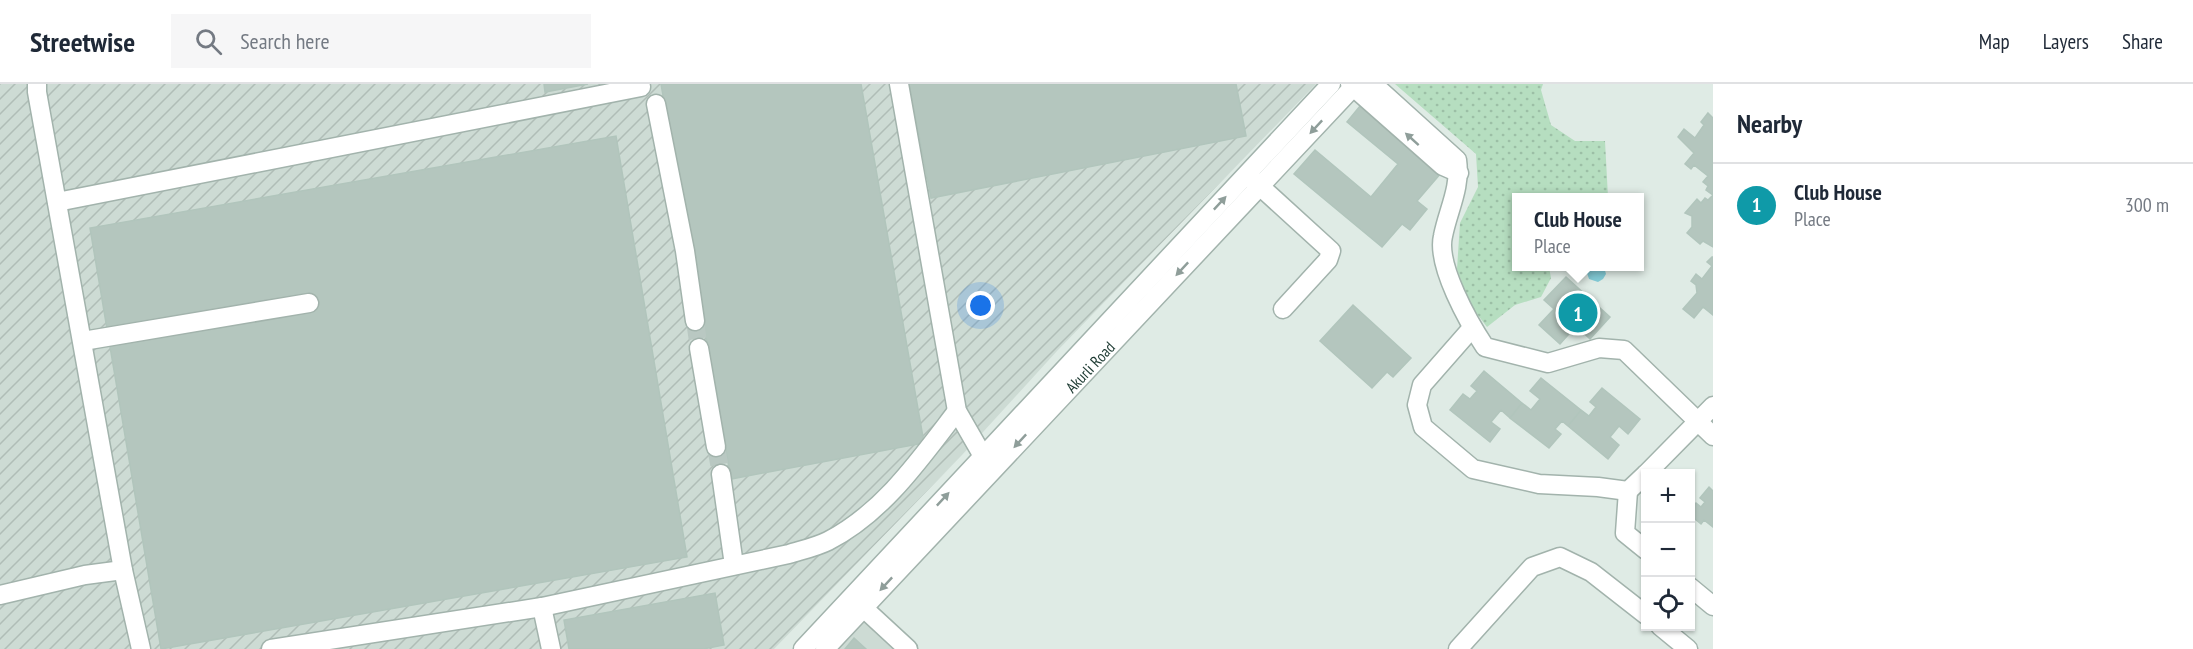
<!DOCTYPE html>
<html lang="en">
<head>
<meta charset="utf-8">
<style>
	:root { --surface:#fff; --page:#f6f6f7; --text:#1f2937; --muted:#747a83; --line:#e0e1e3; --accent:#824a40 }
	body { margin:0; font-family:"PT Sans Narrow",sans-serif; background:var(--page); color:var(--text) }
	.controls { position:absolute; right:18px; bottom:18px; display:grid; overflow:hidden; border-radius:0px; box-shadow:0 2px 4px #0004 }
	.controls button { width:54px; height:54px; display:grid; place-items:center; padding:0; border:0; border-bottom:2px solid var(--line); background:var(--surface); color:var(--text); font:30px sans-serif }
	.you { position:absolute; left:981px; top:222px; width:21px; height:21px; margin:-15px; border:4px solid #fff; border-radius:50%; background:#1a73e8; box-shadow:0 0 0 9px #1a73e833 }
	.badge { display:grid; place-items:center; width:39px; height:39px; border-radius:50%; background:var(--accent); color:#fff; font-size:20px; font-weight:700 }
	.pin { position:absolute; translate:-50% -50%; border:3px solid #fff; box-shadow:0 2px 6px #0006 }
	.popup { position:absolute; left:1512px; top:109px; width:132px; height:78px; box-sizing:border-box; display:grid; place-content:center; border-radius:0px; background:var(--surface); filter:drop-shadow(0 2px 4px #0005); font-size:20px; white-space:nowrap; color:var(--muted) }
	.popup b { font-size:22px; color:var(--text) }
	.popup::after { content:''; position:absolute; left:50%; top:100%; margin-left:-12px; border:12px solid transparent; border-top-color:var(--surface) }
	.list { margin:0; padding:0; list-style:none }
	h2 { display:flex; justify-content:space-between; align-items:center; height:78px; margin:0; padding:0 24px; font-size:26px }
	h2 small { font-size:20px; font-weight:400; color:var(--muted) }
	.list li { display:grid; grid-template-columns:39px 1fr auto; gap:18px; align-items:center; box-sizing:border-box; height:84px; padding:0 24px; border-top:2px solid var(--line) }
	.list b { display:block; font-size:22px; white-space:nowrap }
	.list p { margin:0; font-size:20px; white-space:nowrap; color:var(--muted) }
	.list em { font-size:20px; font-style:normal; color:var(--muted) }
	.icon { flex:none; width:33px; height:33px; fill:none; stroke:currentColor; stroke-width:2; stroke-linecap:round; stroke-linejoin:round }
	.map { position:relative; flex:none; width:1713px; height:565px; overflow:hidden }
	header { display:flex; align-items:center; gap:36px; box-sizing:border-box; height:84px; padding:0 30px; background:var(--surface); border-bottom:2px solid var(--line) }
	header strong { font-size:28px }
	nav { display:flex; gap:33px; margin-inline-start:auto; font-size:21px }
	.search { width:420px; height:54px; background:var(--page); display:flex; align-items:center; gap:15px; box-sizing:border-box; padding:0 21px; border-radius:0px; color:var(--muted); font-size:22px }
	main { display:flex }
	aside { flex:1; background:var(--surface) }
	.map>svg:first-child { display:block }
</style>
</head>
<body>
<header>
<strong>Streetwise</strong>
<div class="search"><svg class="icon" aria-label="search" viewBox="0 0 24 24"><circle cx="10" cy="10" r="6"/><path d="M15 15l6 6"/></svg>Search here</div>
<nav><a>Map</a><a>Layers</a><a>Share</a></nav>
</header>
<main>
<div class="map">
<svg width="1713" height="565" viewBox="0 0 1713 565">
	<defs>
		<pattern id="industrial-furrows" width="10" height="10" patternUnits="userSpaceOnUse" patternTransform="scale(1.5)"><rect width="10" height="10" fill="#cddbd4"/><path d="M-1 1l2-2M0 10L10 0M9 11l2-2" fill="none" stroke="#b0bdb7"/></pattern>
		<pattern id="park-dots" width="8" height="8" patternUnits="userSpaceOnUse" patternTransform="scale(1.5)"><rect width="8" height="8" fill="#b6dec0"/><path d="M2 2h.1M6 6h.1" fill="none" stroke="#9cbfa6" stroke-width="1.8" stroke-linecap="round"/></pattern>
	</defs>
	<rect width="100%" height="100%" fill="#dfebe5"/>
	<!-- built -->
	<path fill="#cddbd4" d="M 872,522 L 919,565 L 831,565 Z"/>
	<!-- industrial -->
	<path fill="url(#industrial-furrows)" d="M 0,0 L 1316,0 L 1057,267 L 962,371 L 774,565 L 0,565 Z"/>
	<!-- park -->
	<path fill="url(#park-dots)" d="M 1395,0 L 1543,0 L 1541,6 L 1551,41 L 1575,57 L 1605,57 L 1608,113 L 1516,113 L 1516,182 L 1549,183 L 1551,194 L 1541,213 L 1515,221 L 1487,243 L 1467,217 L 1457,185 L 1460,139 L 1478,103 L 1476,70 Z"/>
	<!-- water -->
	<path fill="#82cad5" d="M 1589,182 L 1604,183 L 1606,190 L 1603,195 L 1598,198 L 1589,195 L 1587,189 Z"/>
	<!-- building -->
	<path fill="#b4c6be" stroke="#b1c5bc" stroke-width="1.5" d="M 544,0 L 588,0 L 545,8 Z
		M 661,0 L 861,0 L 924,359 L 731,395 Z
		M 909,0 L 1236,0 L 1246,52 L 931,114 Z
		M 1360,22 L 1441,89 L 1417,117 L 1427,125 L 1410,146 L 1402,140 L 1382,163 L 1294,90 L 1315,66 L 1371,113 L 1398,80 L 1347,38 Z
		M 1708,29 L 1713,34 L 1713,111 L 1706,106 L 1708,102 L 1703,98 L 1708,92 L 1694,81 L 1691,85 L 1685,80 L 1694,69 L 1678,53 L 1684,45 L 1695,54 L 1704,41 L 1701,38 Z
		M 616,52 L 687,473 L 161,565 L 90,144 Z
		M 1713,111 L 1713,163 L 1703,157 L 1700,160 L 1687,149 L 1692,143 L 1692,132 L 1685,129 L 1697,115 L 1701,119 L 1705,114 L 1708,116 Z
		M 1712,173 L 1713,173 L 1713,231 L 1703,223 L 1694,234 L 1683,225 L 1697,209 L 1696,201 L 1691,197 L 1696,190 L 1702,195 L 1712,182 L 1707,178 Z
		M 1566,193 L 1610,233 L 1590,255 L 1576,242 L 1560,260 L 1539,241 L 1554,225 L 1544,216 Z
		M 1353,221 L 1411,274 L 1393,293 L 1387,288 L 1372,304 L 1320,257 Z
		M 1484,287 L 1522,319 L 1510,334 L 1501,326 L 1491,338 L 1500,345 L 1490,358 L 1450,326 L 1463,310 L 1470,315 L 1477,307 L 1471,302 Z
		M 1541,294 L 1581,326 L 1568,342 L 1562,337 L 1555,345 L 1561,350 L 1549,364 L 1510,334 L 1522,319 L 1531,326 L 1540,315 L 1530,307 Z
		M 1602,304 L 1640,335 L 1628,350 L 1619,342 L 1610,353 L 1619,361 L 1608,375 L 1568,342 L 1581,326 L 1589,332 L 1596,323 L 1590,318 Z
		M 1709,403 L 1713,407 L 1713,443 L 1704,436 L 1701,440 L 1690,431 L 1690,426 L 1696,419 L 1701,423 L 1705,418 L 1700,414 Z
		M 715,509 L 724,561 L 703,565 L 569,565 L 564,536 Z
		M 854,554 L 866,565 L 845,565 Z"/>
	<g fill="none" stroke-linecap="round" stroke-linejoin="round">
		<!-- minor-tunnel -->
		<path stroke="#b9c8c2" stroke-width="18" stroke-dasharray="18 9" stroke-linecap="butt" d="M 695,237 L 699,264
			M 716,363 L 721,390"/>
		<defs>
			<g id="minor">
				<path d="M 37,0 L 37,8 L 123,486 L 141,565"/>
				<path d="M 899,0 L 957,327 L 988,381"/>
				<path d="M 1350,0 L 1443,82 L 1459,89"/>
				<path d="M 1373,0 L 1457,76 C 1461,104 1448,126 1443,152 C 1436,181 1469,239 1485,263 L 1548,279 L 1599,264 L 1624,266 L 1713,352"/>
				<path d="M 656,20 L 685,167 L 695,237"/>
				<path d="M 1251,94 L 1331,167 L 1328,176 L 1283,225"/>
				<path d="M 57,118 L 641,3"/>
				<path d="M 1472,244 L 1422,301 L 1417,321 L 1423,343 L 1473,385 L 1539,400 L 1598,403 L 1628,407 L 1646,390"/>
				<path d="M 83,257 L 309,219"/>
				<path d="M 699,264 L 716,363"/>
				<path d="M 721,390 L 734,481"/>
				<path d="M 1646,390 L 1713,322"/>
				<path d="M 1628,407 L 1625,449 L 1646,466"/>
				<path d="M 1690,503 L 1713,522"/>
				<path d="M 0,511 L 85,491 L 123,486"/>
				<path d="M 856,517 L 908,565"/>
				<path d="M 542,523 L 551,565"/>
				<path d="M 1660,542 L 1688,565"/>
				<path d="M 271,565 L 542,523 L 789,470 C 802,466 816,463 828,457 C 883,429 921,374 957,327"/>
				<path d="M 803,565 L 1331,0"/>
				<path id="s1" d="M 825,565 L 1356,0"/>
				<path d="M 1458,565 L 1532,483 L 1560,473 L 1591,488 L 1646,531"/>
			</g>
		</defs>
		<!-- minor casing -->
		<use href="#minor" stroke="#a2b3ac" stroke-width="21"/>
		<!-- minor -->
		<use href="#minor" stroke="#fff" stroke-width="18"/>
	</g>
	<!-- one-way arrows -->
	<defs><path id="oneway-solid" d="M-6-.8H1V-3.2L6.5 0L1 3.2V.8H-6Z" transform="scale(1.5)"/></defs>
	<g fill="#8f9e9a">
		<use href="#oneway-solid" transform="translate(1316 43) rotate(133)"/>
		<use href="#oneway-solid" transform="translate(1412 55) rotate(-138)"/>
		<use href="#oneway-solid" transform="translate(1220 119) rotate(-47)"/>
		<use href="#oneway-solid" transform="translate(1182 185) rotate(133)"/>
		<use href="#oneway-solid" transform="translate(1020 357) rotate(133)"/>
		<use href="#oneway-solid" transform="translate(943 415) rotate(-47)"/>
		<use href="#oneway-solid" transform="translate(886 500) rotate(133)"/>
	</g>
	<g text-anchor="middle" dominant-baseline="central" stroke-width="4.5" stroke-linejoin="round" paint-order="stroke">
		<!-- street labels -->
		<g font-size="16" fill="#1f3c34" stroke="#eff8f3">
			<text stroke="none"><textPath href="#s1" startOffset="387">Akurli Road</textPath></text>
		</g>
	</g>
</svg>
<div class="controls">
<button>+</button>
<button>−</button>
<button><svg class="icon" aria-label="locate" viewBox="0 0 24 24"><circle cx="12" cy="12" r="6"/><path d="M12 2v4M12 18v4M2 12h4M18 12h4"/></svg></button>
</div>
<div class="you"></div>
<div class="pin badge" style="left:1578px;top:229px;background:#0f9aa8">1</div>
<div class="popup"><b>Club House</b>Place</div>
</div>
<aside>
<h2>Nearby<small></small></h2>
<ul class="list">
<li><span class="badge" style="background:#0f9aa8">1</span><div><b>Club House</b><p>Place</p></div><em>300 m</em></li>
</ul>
</aside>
</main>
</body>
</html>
